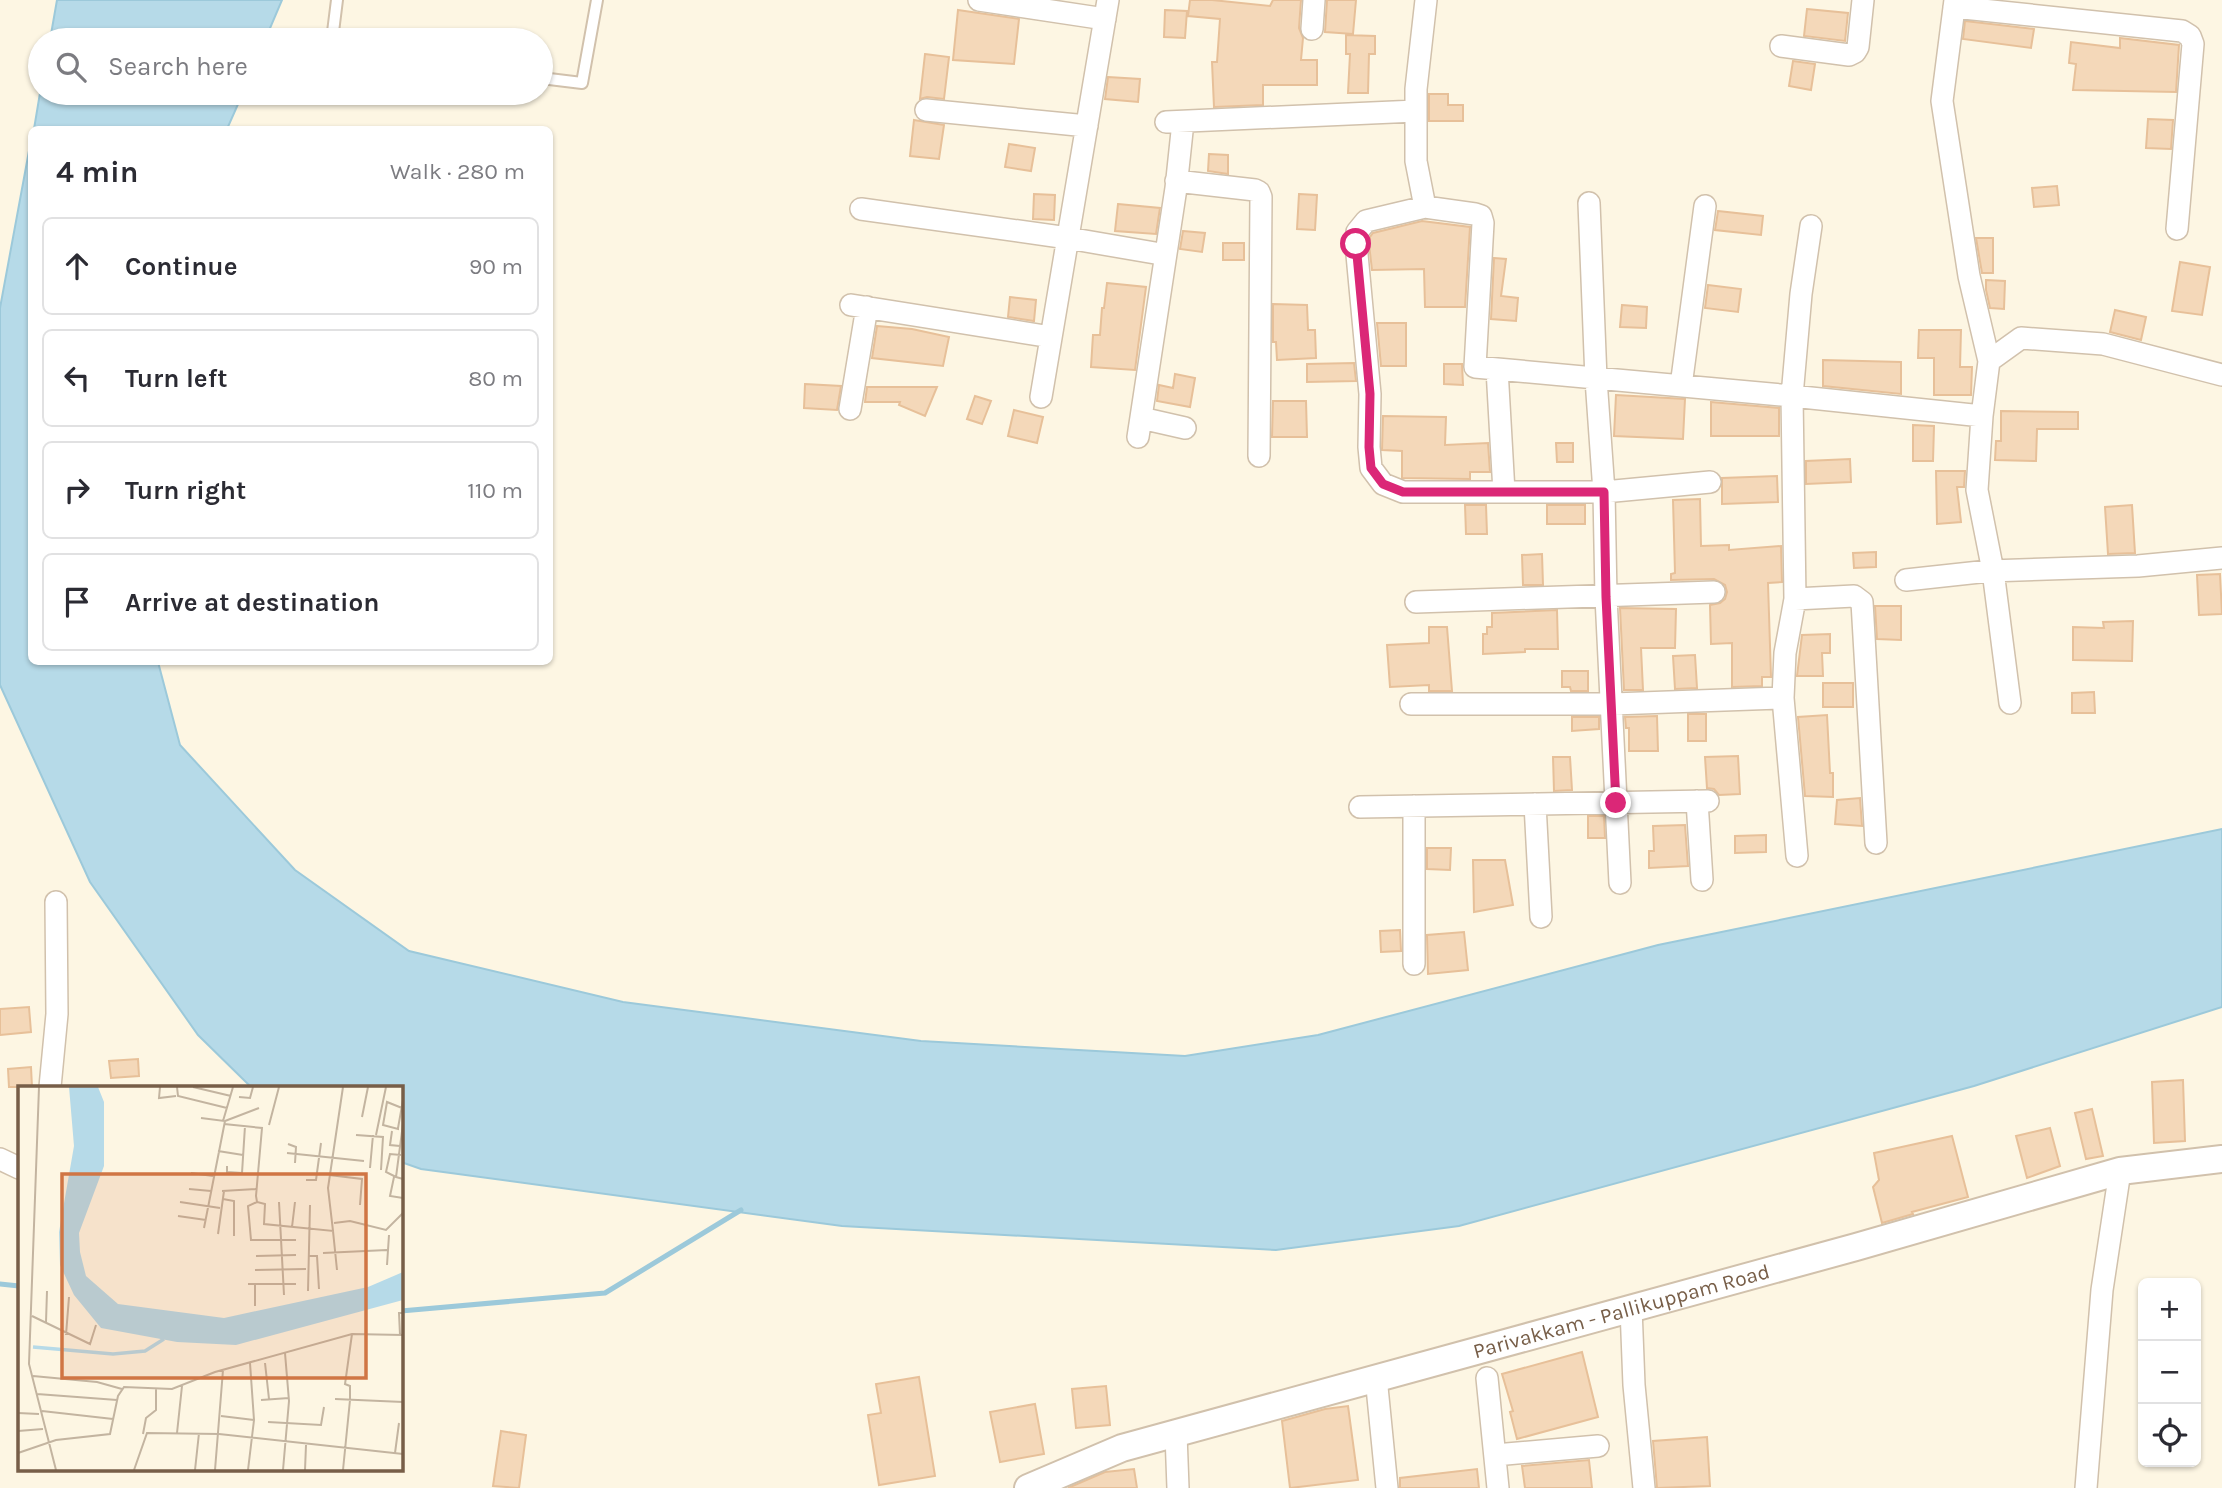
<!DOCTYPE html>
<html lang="en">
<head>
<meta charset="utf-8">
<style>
	:root { --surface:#fff; --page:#f2f2f3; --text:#2b2b33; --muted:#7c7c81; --line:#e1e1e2 }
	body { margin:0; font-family:Karla,sans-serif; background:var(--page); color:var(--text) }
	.controls { position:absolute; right:21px; bottom:21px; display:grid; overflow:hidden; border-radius:10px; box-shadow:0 2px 5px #0004 }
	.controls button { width:63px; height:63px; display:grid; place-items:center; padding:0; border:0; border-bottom:2px solid var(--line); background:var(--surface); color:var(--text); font:35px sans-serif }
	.stop { position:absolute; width:21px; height:21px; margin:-16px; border:5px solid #db2777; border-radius:50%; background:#fff }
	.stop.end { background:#db2777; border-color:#fff; box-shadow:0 2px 7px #0008 }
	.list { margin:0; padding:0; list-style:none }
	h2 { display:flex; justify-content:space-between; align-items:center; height:91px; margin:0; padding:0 28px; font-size:30px }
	h2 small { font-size:23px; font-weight:400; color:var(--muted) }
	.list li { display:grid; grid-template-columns:46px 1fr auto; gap:21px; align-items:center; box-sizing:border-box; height:98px; margin:0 14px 14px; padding:0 14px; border:2px solid var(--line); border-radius:10px }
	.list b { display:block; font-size:26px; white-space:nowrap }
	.list em { font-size:23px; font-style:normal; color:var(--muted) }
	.icon { flex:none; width:38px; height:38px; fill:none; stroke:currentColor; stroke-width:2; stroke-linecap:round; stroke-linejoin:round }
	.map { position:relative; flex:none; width:2222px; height:1488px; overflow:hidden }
	.search { position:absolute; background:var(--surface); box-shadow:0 2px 5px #0004; left:28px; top:28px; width:525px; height:77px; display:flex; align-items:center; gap:18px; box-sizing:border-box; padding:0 24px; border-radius:38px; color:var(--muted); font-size:26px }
	.panel { position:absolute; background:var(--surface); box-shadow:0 2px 5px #0004; left:28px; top:126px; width:525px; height:539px; border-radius:10px }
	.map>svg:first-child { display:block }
</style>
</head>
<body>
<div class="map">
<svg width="2222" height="1488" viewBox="0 0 2222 1488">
	<rect width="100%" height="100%" fill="#fdf6e3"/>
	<!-- water -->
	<path fill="#b6dae8" stroke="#9cc9da" stroke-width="2" d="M 57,0 L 282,0 L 265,40 L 50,40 Z
		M 40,93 L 243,93 L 227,129 L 34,129 Z
		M 31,140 L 32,662 L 158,662 L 180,745 L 295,870 L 409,951 L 623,1002 L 921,1041 L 1185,1056 L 1318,1035 L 1658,945 L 2222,829 L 2222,1007 L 1974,1086 L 1459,1226 L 1276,1250 L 842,1226 L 421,1169 L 401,1162 L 401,1087 L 251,1087 L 198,1035 L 90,882 L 0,685 L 0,308 Z"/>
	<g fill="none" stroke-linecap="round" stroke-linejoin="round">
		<!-- stream -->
		<path stroke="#9cc9da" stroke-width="5" d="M 0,1284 L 19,1286
			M 401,1311 L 605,1293 L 741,1210"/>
	</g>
	<!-- building -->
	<path fill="#f4d8b9" stroke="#e7c099" stroke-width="2" d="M 1190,0 L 1212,0 L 1270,6 L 1273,0 L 1301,0 L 1299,28 L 1303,38 L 1301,60 L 1317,60 L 1317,85 L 1263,85 L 1263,105 L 1214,107 L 1212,62 L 1217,62 L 1220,19 L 1188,16 Z
		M 1327,0 L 1356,0 L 1353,34 L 1325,32 Z
		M 1807,9 L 1848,13 L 1845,41 L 1804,36 Z
		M 958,10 L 1019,19 L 1014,64 L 953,60 Z
		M 1165,10 L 1187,11 L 1185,38 L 1164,37 Z
		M 1965,21 L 2034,29 L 2031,48 L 1963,39 Z
		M 1346,35 L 1375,36 L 1375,54 L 1369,54 L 1368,93 L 1348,93 L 1350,54 L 1346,54 Z
		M 2120,38 L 2179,45 L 2176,92 L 2073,90 L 2076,64 L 2069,63 L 2071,42 L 2120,48 Z
		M 925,54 L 949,57 L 944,99 L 927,97 L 920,99 Z
		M 1793,61 L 1815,64 L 1811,90 L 1789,86 Z
		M 1108,77 L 1140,79 L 1138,102 L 1105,99 Z
		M 1429,94 L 1448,94 L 1448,105 L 1463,105 L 1463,121 L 1429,121 Z
		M 2148,119 L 2173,120 L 2171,149 L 2146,148 Z
		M 914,120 L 944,125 L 939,159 L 910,156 Z
		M 1009,144 L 1035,148 L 1031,171 L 1005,167 Z
		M 1209,154 L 1228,155 L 1228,174 L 1208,171 Z
		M 2057,186 L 2059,205 L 2034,207 L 2032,188 Z
		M 1034,194 L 1055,195 L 1054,220 L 1033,219 Z
		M 1299,194 L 1317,195 L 1315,230 L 1297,229 Z
		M 1118,204 L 1160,208 L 1156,234 L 1115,231 Z
		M 1718,211 L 1763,216 L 1761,235 L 1715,230 Z
		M 1422,221 L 1470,227 L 1465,307 L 1425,307 L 1424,269 L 1372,270 L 1369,244 L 1370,237 L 1373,233 Z
		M 1183,231 L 1205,233 L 1202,252 L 1180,249 Z
		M 1976,238 L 1993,238 L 1993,273 L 1982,273 Z
		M 1223,243 L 1244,243 L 1244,260 L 1223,260 Z
		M 1494,258 L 1506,259 L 1501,296 L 1518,298 L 1516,321 L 1491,319 Z
		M 2180,262 L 2210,267 L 2202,315 L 2172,311 Z
		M 1986,280 L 2005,281 L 2004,309 L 1990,308 L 1986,290 Z
		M 1107,283 L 1146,287 L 1135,370 L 1091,367 L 1093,335 L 1100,335 L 1102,308 L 1104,308 Z
		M 1708,285 L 1741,289 L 1738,312 L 1705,308 Z
		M 1010,297 L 1036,300 L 1034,321 L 1008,317 Z
		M 1273,304 L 1307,305 L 1308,330 L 1315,330 L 1316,358 L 1277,360 L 1276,342 L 1273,342 Z
		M 1622,305 L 1647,307 L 1646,328 L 1620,327 Z
		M 2115,310 L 2146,317 L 2141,340 L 2110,332 Z
		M 1377,323 L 1406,323 L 1406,366 L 1381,366 Z
		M 877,326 L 912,329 L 949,337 L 943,366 L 872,358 Z
		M 1919,330 L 1961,330 L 1960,367 L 1972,367 L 1971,395 L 1934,395 L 1934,358 L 1918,358 Z
		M 1823,360 L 1901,362 L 1901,394 L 1823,386 Z
		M 1354,363 L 1356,381 L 1307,382 L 1307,364 Z
		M 1444,364 L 1462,364 L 1463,385 L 1444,384 Z
		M 1175,374 L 1195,378 L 1190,407 L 1157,401 L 1159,385 L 1173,388 Z
		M 805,384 L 841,386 L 837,410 L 804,408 Z
		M 867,387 L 937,387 L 925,416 L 899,405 L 900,402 L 865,402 Z
		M 1616,395 L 1685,399 L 1683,439 L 1614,436 Z
		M 975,396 L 991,401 L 982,424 L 967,419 Z
		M 1273,401 L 1306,401 L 1307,437 L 1272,437 Z
		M 1711,402 L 1779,408 L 1779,436 L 1711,436 Z
		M 1014,410 L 1043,417 L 1037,443 L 1008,436 Z
		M 2001,411 L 2078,412 L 2078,429 L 2037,429 L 2036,461 L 1995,460 L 1996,441 L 2001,441 Z
		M 1383,416 L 1446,417 L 1445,445 L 1488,443 L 1490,472 L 1470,472 L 1470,479 L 1402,478 L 1402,451 L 1382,450 Z
		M 1913,425 L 1934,426 L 1933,461 L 1913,461 Z
		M 1556,443 L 1573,443 L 1573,462 L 1557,462 Z
		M 1850,459 L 1851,482 L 1806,484 L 1806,461 Z
		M 1936,471 L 1965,471 L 1964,487 L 1957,487 L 1961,522 L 1937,524 Z
		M 1777,476 L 1778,502 L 1722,504 L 1722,478 Z
		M 1700,499 L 1701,546 L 1729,545 L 1729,550 L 1781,546 L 1782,582 L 1768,583 L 1771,677 L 1762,677 L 1762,686 L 1732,687 L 1732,643 L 1711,644 L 1710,605 L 1720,603 L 1725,599 L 1727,592 L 1725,585 L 1714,579 L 1671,580 L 1671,574 L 1675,573 L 1673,500 Z
		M 1465,505 L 1486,505 L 1487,534 L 1466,534 Z
		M 1547,505 L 1585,505 L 1585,524 L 1547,524 Z
		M 2132,505 L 2135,553 L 2108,554 L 2105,507 Z
		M 1876,552 L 1876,567 L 1854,568 L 1853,553 Z
		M 1542,554 L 1543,585 L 1523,585 L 1522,555 Z
		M 2220,574 L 2222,614 L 2199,615 L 2197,575 Z
		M 1875,606 L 1901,606 L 1901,640 L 1877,639 Z
		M 1620,608 L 1676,609 L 1675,648 L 1641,648 L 1643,690 L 1624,690 Z
		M 1557,610 L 1558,649 L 1525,649 L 1525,652 L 1483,654 L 1483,634 L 1487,634 L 1487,627 L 1492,627 L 1492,613 Z
		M 2133,621 L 2132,661 L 2073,660 L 2073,627 L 2104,628 L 2103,622 Z
		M 1429,627 L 1447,627 L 1452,691 L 1429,691 L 1429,685 L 1390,687 L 1387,645 L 1429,643 Z
		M 1830,634 L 1830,653 L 1822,653 L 1823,676 L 1797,676 L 1802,635 Z
		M 1695,655 L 1697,688 L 1675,689 L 1673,656 Z
		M 1562,671 L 1588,671 L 1588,691 L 1571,691 L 1570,687 L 1562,687 Z
		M 1823,683 L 1853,683 L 1853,707 L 1823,707 Z
		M 2094,692 L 2095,713 L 2072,713 L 2072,693 Z
		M 1688,714 L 1706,714 L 1706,741 L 1688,741 Z
		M 1827,715 L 1830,773 L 1833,773 L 1833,797 L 1805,796 L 1798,717 Z
		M 1657,716 L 1658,751 L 1629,751 L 1629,728 L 1626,728 L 1625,717 Z
		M 1572,717 L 1599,717 L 1599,729 L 1572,731 Z
		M 1738,756 L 1740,794 L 1719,795 L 1714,789 L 1707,788 L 1705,757 Z
		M 1553,757 L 1570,757 L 1572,790 L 1554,791 Z
		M 1860,798 L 1862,826 L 1835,824 L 1837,800 Z
		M 1588,816 L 1604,816 L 1605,838 L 1588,838 Z
		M 1685,825 L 1688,866 L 1649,868 L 1649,851 L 1654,851 L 1653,826 Z
		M 1766,835 L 1766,852 L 1735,853 L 1735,836 Z
		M 1427,848 L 1451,848 L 1450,870 L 1427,869 Z
		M 1473,860 L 1505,860 L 1513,905 L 1474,912 Z
		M 1400,930 L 1401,951 L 1381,952 L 1380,931 Z
		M 1464,932 L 1468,970 L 1428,974 L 1427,935 Z
		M 29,1007 L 31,1032 L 0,1035 L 0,1009 Z
		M 138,1059 L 139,1076 L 111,1078 L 109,1061 Z
		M 31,1067 L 32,1087 L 9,1087 L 8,1069 Z
		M 2183,1080 L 2185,1141 L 2154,1143 L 2152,1082 Z
		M 2092,1109 L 2103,1156 L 2086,1159 L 2075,1113 Z
		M 2050,1128 L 2060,1166 L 2027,1178 L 2016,1136 Z
		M 1952,1136 L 1968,1197 L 1912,1212 L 1913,1214 L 1882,1223 L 1873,1187 L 1879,1180 L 1874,1153 Z
		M 1582,1352 L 1598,1417 L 1517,1439 L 1510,1412 L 1513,1411 L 1502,1374 Z
		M 919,1377 L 935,1476 L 879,1485 L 868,1415 L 881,1413 L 876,1384 Z
		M 1106,1386 L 1110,1425 L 1076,1428 L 1072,1389 Z
		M 1035,1404 L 1044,1454 L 1000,1462 L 990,1412 Z
		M 1348,1406 L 1358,1480 L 1290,1488 L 1282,1421 L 1325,1409 Z
		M 501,1431 L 526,1435 L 519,1488 L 493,1486 Z
		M 1707,1437 L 1710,1486 L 1657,1488 L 1653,1441 Z
		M 1589,1460 L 1592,1488 L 1525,1488 L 1522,1466 Z
		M 1134,1469 L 1137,1488 L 1068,1488 L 1105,1472 Z
		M 1477,1469 L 1479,1488 L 1400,1488 L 1400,1478 Z"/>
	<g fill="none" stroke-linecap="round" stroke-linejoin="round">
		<defs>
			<path id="service" d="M 332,40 L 337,0
				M 541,78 L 582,83 L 597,0"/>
			<path id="minor" d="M 979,0 L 1105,19
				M 1426,0 L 1416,89 L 1416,161 L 1425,207 L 1475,214 L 1481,216 L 1483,223 L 1475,367 L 1792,396 L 1982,416 L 1989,361 L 1969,276 L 1942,101 L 1955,0
				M 1954,7 L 2182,31 L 2190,36 L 2193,44 L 2177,229
				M 1312,29 L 1314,0
				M 1781,46 L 1849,55 L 1855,52 L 1858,47 L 1863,0
				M 926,110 L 1087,126
				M 1166,122 L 1416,111
				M 1176,181 L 1255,190 L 1259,192 L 1261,197 L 1259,456
				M 1589,203 L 1596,379 L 1604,492 L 1606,597 L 1620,883
				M 1425,207 L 1366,221 L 1357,232 L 1356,244 L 1370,394 L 1369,447 L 1371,468 L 1383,484 L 1403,492 L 1604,492 L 1710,482
				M 861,209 L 1068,238 L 1155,253
				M 851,305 L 1051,337
				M 1989,361 L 2021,338 L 2103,344 L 2222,375
				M 1497,369 L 1504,492
				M 1681,386 L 1705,206
				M 1041,397 L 1108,0
				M 850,409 L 867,307
				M 1982,416 L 1977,490 L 1993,571 L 2010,703
				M 1141,418 L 1185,428
				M 1138,437 L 1176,188 L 1183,122
				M 1906,580 L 1989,571 L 2138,566 L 2222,558
				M 1795,599 L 1854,596 L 1862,602 L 1876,843
				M 1416,602 L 1714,592
				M 1411,704 L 1613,704 L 1783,698
				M 1697,801 L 1702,880
				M 1535,804 L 1541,917
				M 1414,806 L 1414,964
				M 1360,807 L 1708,801
				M 1797,856 L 1783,698 L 1785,653 L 1795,599 L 1792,396 L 1801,294 L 1811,226
				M 50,1087 L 57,1014 L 56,902
				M 0,1159 L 19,1168
				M 1631,1308 L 1634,1385 L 1644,1488
				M 1376,1377 L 1387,1488
				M 1487,1378 L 1498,1488
				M 1176,1434 L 1178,1488
				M 1495,1455 L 1598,1446
				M 2086,1488 L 2102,1290 L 2120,1171"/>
			<g id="tertiary">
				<path id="s1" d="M 1028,1488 L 1122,1448 L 1856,1247 L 2120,1171 L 2222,1159"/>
			</g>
		</defs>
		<!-- service casing -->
		<use href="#service" stroke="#d1c1ac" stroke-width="14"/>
		<!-- minor casing -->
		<use href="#minor" stroke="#d1c1ac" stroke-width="24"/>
		<!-- tertiary casing -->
		<use href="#tertiary" stroke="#d1c1ac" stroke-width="30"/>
		<!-- service -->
		<use href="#service" stroke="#fff" stroke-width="10"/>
		<!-- minor -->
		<use href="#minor" stroke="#fff" stroke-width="21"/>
		<!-- tertiary -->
		<use href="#tertiary" stroke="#fff" stroke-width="26"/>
	</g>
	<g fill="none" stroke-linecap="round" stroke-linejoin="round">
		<!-- route -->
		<path stroke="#db2777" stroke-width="9" d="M 1356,244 L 1370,394 L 1369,447 L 1371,468 L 1383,484 L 1403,492 L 1604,492 L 1606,597 L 1616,803"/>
	</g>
	<g text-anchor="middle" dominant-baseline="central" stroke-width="7" stroke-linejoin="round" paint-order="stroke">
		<!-- street labels -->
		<g font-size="21" fill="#775e48" stroke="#fff9ea">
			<text stroke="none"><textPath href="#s1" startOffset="620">Parivakkam - Pallikuppam Road</textPath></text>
		</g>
	</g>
	<!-- overview -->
	<g transform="translate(18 1086)">
		<rect width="385" height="385" fill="#fdf6e3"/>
		<path d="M 51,1 L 80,1 L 86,16 L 86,80 L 61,147 L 62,166 L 68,190 L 100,218 L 206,232 L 350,201 L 385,186 L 385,214 L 218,259 L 159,256 L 83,242 L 56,209 L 42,179 L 41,146 L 56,60 Z" fill="#b6dae8"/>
		<path fill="none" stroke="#b6dae8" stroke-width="3.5" d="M 15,261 L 95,268 L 127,265 L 146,253"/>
		<path fill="none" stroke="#c3b4a0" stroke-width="2" d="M 21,1 L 11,278 L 38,384M 142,1 L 141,12 L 158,10M 159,1 L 160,10 L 209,22M 175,1 L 213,10M 221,11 L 232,12 L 235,1M 384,22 L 369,16 L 365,39 L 380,43 L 380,42 L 385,14M 344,31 L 350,1M 183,32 L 207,35 L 186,142M 205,35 L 215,1M 207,35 L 241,22M 206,38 L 244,42 L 238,110 L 239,116 L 247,118 L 246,138 L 315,145 L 310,102 L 325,1M 385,38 L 378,91 L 385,93M 251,39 L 261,1M 374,45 L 372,59 L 382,60M 338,49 L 365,51 L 363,84M 358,49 L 368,1M 270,58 L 278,61 L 277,77M 200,65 L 225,69M 269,67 L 346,75M 209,80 L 209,86 L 224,87 L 227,40M 352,82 L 355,49M 173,87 L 195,90M 311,89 L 344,93 L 342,119M 376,91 L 372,110 L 385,112M 378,91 L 368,86 L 372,68 L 383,69M 288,94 L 298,94 L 303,57M 171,103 L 193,105M 204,105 L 238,103M 205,113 L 216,115 L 216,150M 162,116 L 202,122M 239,116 L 230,120 L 233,154 L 278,154M 261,116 L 266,209M 160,130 L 188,134M 316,137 L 332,135 L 368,144 L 385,127M 274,141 L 277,116M 315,145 L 319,184M 200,148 L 206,105M 305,167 L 369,164M 238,170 L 278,169M 290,170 L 299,170 L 301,203M 369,179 L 371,149M 237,184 L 288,183M 230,198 L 278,198M 237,198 L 237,220M 290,205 L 292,119M 14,230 L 72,258 L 78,239M 28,236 L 29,205M 48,249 L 51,211M 382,249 L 381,227 L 385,227M 247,277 L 251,313M 15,290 L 79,296 L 104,303M 19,308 L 99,314M 317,313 L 385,316M 243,314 L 271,312M 24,325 L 95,333M 0,327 L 21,328M 203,330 L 236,334M 250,336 L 303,339 L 306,321M 0,345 L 25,343M 159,347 L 164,300M 125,348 L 128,332 L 138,324 L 138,303M 0,367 L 38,354 L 92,348 L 100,310 L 106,301 L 154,303 L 197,286 L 334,248 L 385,249M 377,367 L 381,337M 116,384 L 129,347 L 201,348 L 385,368M 177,384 L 181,347M 197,384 L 205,284M 230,384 L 236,334 L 232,277M 265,384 L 271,315 L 267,267M 287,384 L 288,359M 325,384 L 332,314 L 332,300 L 327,298 L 334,248"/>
		<path fill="#d07544" fill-opacity="0.15" stroke="#d07544" stroke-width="3.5" d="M 44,88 L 348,88 L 348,292 L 44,292 Z"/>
		<rect width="385" height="385" fill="none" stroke="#775e48" stroke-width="3.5"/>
	</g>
</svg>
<div class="controls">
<button>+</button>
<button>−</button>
<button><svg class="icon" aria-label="locate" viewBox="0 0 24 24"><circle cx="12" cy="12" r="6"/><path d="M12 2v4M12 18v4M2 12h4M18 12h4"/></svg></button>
</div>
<div class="stop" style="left:1356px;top:244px"></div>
<div class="stop end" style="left:1616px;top:803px"></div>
<div class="search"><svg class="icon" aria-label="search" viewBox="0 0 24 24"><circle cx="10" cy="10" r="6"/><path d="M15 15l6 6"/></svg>Search here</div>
<section class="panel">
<h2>4 min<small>Walk · 280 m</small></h2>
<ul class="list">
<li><svg class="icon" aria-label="ahead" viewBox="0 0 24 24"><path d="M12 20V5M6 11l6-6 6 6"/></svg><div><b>Continue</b></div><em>90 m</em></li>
<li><svg class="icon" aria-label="left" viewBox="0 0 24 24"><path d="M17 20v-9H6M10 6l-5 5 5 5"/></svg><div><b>Turn left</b></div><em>80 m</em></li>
<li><svg class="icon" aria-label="right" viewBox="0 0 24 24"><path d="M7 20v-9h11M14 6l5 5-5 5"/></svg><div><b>Turn right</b></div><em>110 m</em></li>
<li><svg class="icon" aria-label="arrive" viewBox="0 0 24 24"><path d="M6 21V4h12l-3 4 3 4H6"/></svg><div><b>Arrive at destination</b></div></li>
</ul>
</section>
</div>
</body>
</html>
